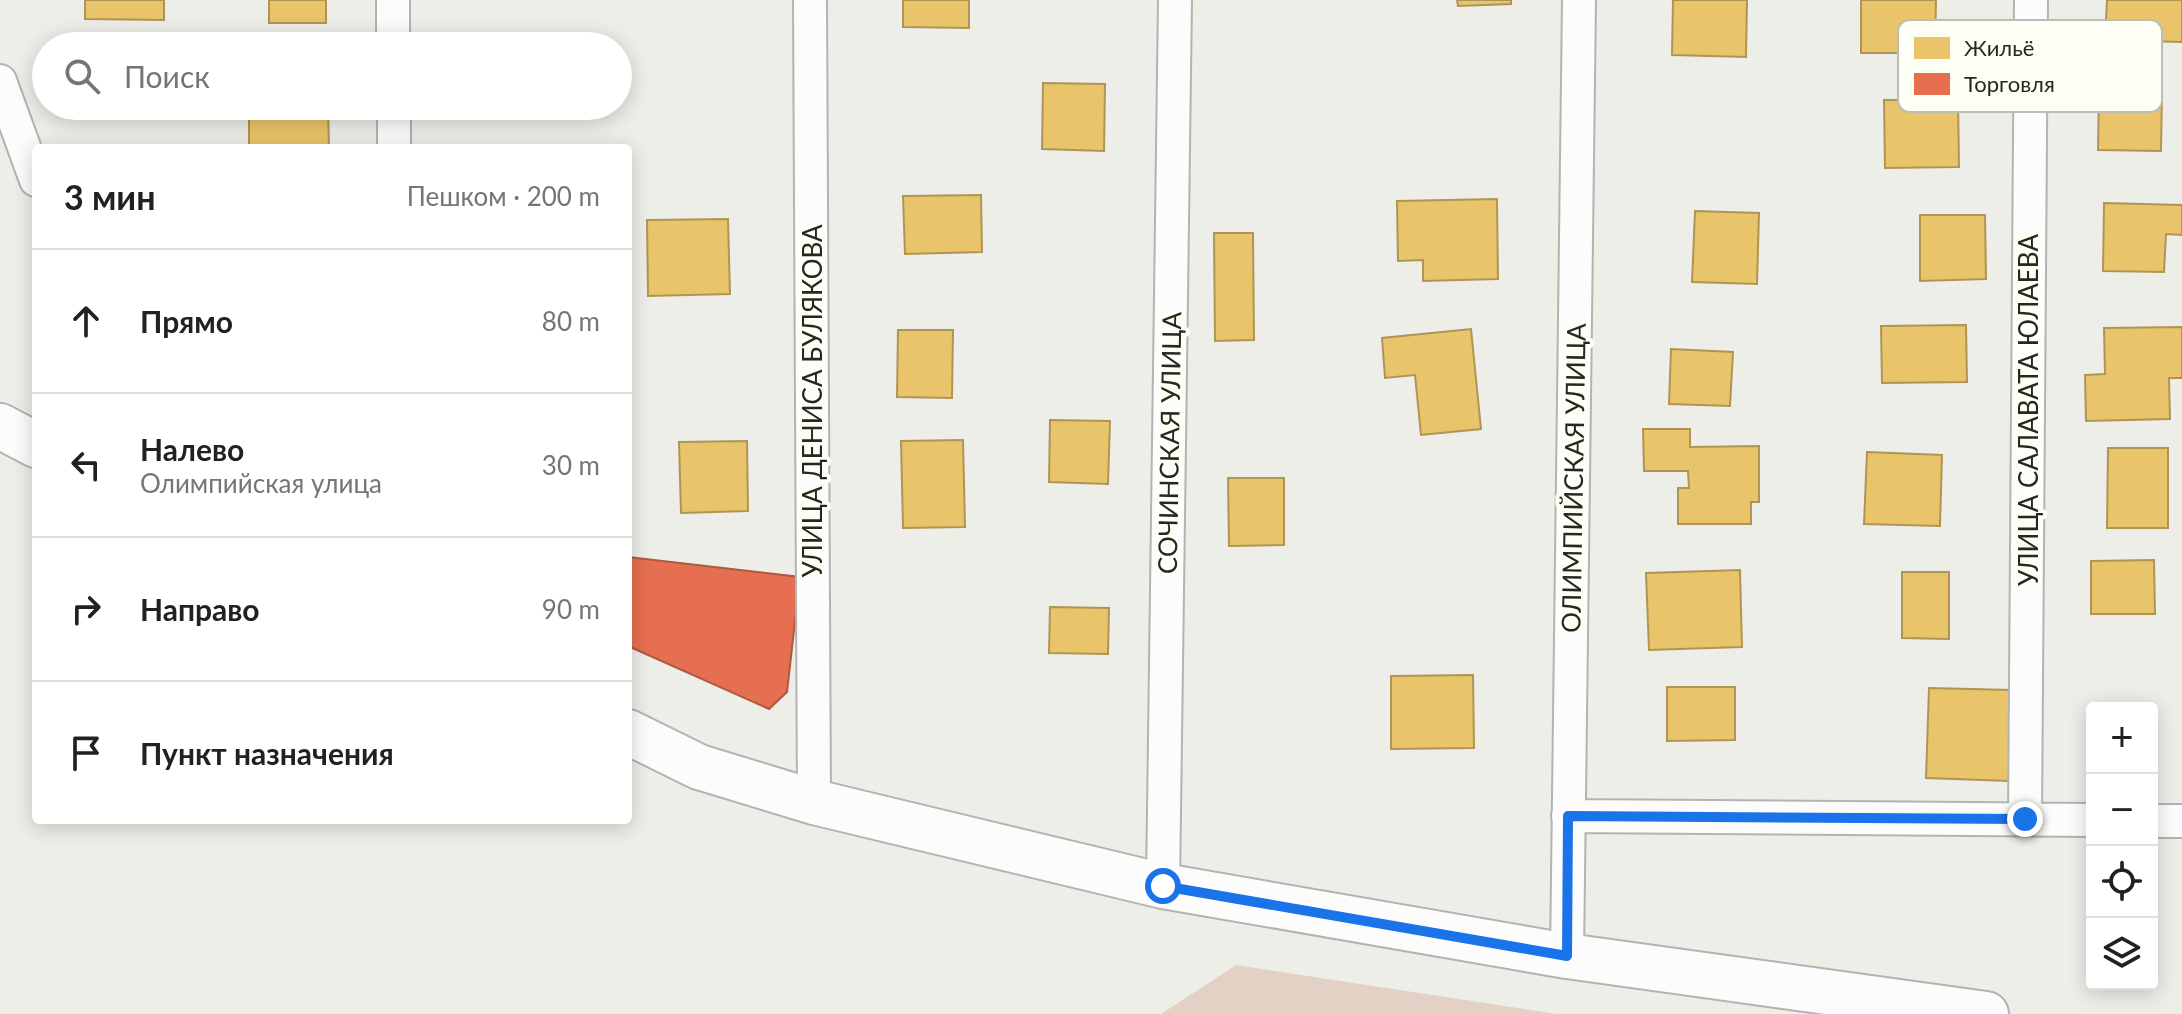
<!DOCTYPE html>
<html lang="ru">
<head>
<meta charset="utf-8">
<style>
	:root { --surface:#fff; --page:#f2f2f2; --text:#202124; --muted:#757577; --line:#e0e0e0 }
	body { margin:0; font-family:Lato,sans-serif; background:var(--page); color:var(--text) }
	.controls { position:absolute; right:24px; bottom:24px; display:grid; overflow:hidden; border-radius:8px; box-shadow:0 4px 20px #0003 }
	.controls button { width:72px; height:72px; display:grid; place-items:center; padding:0; border:0; border-bottom:2px solid var(--line); background:var(--surface); color:var(--text); font:40px sans-serif }
	.stop { position:absolute; width:24px; height:24px; margin:-18px; border:6px solid #1a73e8; border-radius:50%; background:#fff }
	.stop.end { background:#1a73e8; border-color:#fff; box-shadow:0 2px 8px #0008 }
	.list { margin:0; padding:0; list-style:none }
	h2 { display:flex; justify-content:space-between; align-items:center; height:104px; margin:0; padding:0 32px; font-size:34px }
	h2 small { font-size:26px; font-weight:400; color:var(--muted) }
	.list li { display:grid; grid-template-columns:52px 1fr auto; gap:24px; align-items:center; box-sizing:border-box; height:144px; padding:0 32px; border-top:2px solid var(--line) }
	.list b { display:block; font-size:30px; white-space:nowrap }
	.list p { margin:0; font-size:26px; white-space:nowrap; color:var(--muted) }
	.list em { font-size:26px; font-style:normal; color:var(--muted) }
	.icon { flex:none; width:44px; height:44px; fill:none; stroke:currentColor; stroke-width:2; stroke-linecap:round; stroke-linejoin:round }
	.map { position:relative; flex:none; width:2182px; height:1014px; overflow:hidden }
	.search { position:absolute; background:var(--surface); box-shadow:0 4px 20px #0003; left:32px; top:32px; width:600px; height:88px; display:flex; align-items:center; gap:20px; box-sizing:border-box; padding:0 28px; border-radius:44px; color:var(--muted); font-size:30px }
	.panel { position:absolute; background:var(--surface); box-shadow:0 4px 20px #0003; left:32px; top:144px; width:600px; height:680px; border-radius:8px }
	.map>svg:first-child { display:block }
</style>
</head>
<body>
<div class="map">
<svg width="2182" height="1014" viewBox="0 0 2182 1014">
	<rect width="100%" height="100%" fill="#eeeee9"/>
	<!-- green -->
	<path fill="#e4d1c5" d="M 1236,965 L 1557,1014 L 1161,1014 Z"/>
	<!-- homes -->
	<path fill="#e9c46a" stroke="#ae9555" stroke-width="2" d="M 85,0 L 164,0 L 164,20 L 85,19 Z
		M 269,0 L 326,0 L 326,23 L 269,23 Z
		M 903,0 L 969,0 L 969,28 L 903,27 Z
		M 1457,0 L 1511,0 L 1511,4 L 1458,6 Z
		M 1673,0 L 1747,0 L 1746,57 L 1672,55 Z
		M 1861,0 L 1936,0 L 1935,53 L 1861,53 Z
		M 2107,0 L 2182,0 L 2182,42 L 2105,40 Z
		M 1043,83 L 1105,84 L 1104,151 L 1042,149 Z
		M 2099,91 L 2162,92 L 2161,151 L 2098,150 Z
		M 1884,100 L 1958,100 L 1959,167 L 1885,168 Z
		M 249,106 L 328,106 L 329,148 L 249,148 Z
		M 981,195 L 982,252 L 905,254 L 903,196 Z
		M 1497,199 L 1498,279 L 1423,281 L 1423,260 L 1398,261 L 1397,201 Z
		M 2104,203 L 2182,205 L 2182,235 L 2166,234 L 2164,272 L 2103,271 Z
		M 1695,211 L 1759,213 L 1757,284 L 1692,282 Z
		M 1920,215 L 1985,215 L 1986,279 L 1920,281 Z
		M 728,219 L 730,294 L 648,296 L 647,220 Z
		M 1214,233 L 1253,233 L 1254,340 L 1215,341 Z
		M 1966,325 L 1967,382 L 1882,383 L 1881,326 Z
		M 2182,327 L 2182,378 L 2169,378 L 2170,419 L 2086,421 L 2085,375 L 2105,374 L 2104,328 Z
		M 1471,329 L 1481,429 L 1421,435 L 1415,375 L 1385,378 L 1382,338 Z
		M 898,330 L 953,330 L 952,398 L 897,397 Z
		M 1671,349 L 1733,352 L 1730,406 L 1669,404 Z
		M 1050,420 L 1110,421 L 1108,484 L 1049,482 Z
		M 1643,429 L 1690,429 L 1690,447 L 1759,446 L 1759,502 L 1751,502 L 1751,524 L 1678,524 L 1678,488 L 1689,488 L 1688,471 L 1644,471 Z
		M 963,440 L 965,527 L 903,528 L 901,441 Z
		M 747,441 L 748,511 L 681,513 L 679,442 Z
		M 2108,448 L 2168,448 L 2168,528 L 2107,528 Z
		M 1867,452 L 1942,455 L 1940,526 L 1864,524 Z
		M 1228,478 L 1284,478 L 1284,545 L 1229,546 Z
		M 2154,560 L 2155,614 L 2091,614 L 2091,561 Z
		M 1740,570 L 1742,647 L 1649,650 L 1646,573 Z
		M 1902,572 L 1949,572 L 1949,639 L 1902,638 Z
		M 1050,607 L 1109,608 L 1108,654 L 1049,653 Z
		M 1473,675 L 1474,748 L 1391,749 L 1391,676 Z
		M 1667,687 L 1735,687 L 1735,740 L 1667,741 Z
		M 1929,688 L 2013,690 L 2010,781 L 1926,778 Z"/>
	<!-- shops -->
	<path fill="#e76f51" stroke="#ad5943" stroke-width="2" d="M 628,557 L 800,577 L 787,692 L 769,709 L 628,646 Z"/>
	<g fill="none" stroke-linecap="round" stroke-linejoin="round">
		<defs>
			<path id="street" d="M 393,0 L 393,46
				M 810,0 L 814,802
				M 0,81 L 36,180
				M 394,106 L 394,148
				M 1568,816 L 2092,820
				M 2025,819 L 2031,0
				M 2152,821 L 2182,821
				M 1163,886 L 1175,0
				M 1567,956 L 1579,0"/>
			<path id="secondary" d="M 0,426 L 36,445
				M 628,732 L 699,767 L 814,802 L 1163,886 L 1567,956 L 1986,1014"/>
		</defs>
		<!-- street casing -->
		<use href="#street" stroke="#b3b3af" stroke-width="36"/>
		<!-- secondary casing -->
		<use href="#secondary" stroke="#b3b3af" stroke-width="48"/>
		<!-- street -->
		<use href="#street" stroke="#fcfcfc" stroke-width="32"/>
		<!-- secondary -->
		<use href="#secondary" stroke="#fcfcfc" stroke-width="44"/>
	</g>
	<g fill="none" stroke-linecap="round" stroke-linejoin="round">
		<!-- route -->
		<path stroke="#1a73e8" stroke-width="10" d="M 1163,886 L 1567,956 L 1568,816 L 2025,819"/>
	</g>
	<g text-anchor="middle" dominant-baseline="central" stroke-width="8" stroke-linejoin="round" paint-order="stroke">
		<!-- street labels -->
		<g font-size="26" fill="#262623" stroke="#fdfef4">
			<text transform="translate(812 401) rotate(-90)">УЛИЦА ДЕНИСА БУЛЯКОВА</text>
			<text transform="translate(2028 410) rotate(-90)">УЛИЦА САЛАВАТА ЮЛАЕВА</text>
			<text transform="translate(1169 443) rotate(-89)">СОЧИНСКАЯ УЛИЦА</text>
			<text transform="translate(1573 478) rotate(-89)">ОЛИМПИЙСКАЯ УЛИЦА</text>
		</g>
	</g>
	<!-- legend -->
	<rect x="1898" y="20" width="264" height="92" rx="12" fill="#fdfef4" stroke="#bcbdb5" stroke-width="2"/>
	<rect x="1914" y="37" width="36" height="22" fill="#e9c46a"/>
	<rect x="1914" y="73" width="36" height="22" fill="#e76f51"/>
	<g font-size="22" fill="#262623">
		<text x="1964" y="56">Жильё</text>
		<text x="1964" y="92">Торговля</text>
	</g>
</svg>
<div class="controls">
<button>+</button>
<button>−</button>
<button><svg class="icon" aria-label="locate" viewBox="0 0 24 24"><circle cx="12" cy="12" r="6"/><path d="M12 2v4M12 18v4M2 12h4M18 12h4"/></svg></button>
<button><svg class="icon" aria-label="layers" viewBox="0 0 24 24"><path d="M12 4l9 5-9 5-9-5zM3 14l9 5 9-5"/></svg></button>
</div>
<div class="stop" style="left:1163px;top:886px"></div>
<div class="stop end" style="left:2025px;top:819px"></div>
<div class="search"><svg class="icon" aria-label="search" viewBox="0 0 24 24"><circle cx="10" cy="10" r="6"/><path d="M15 15l6 6"/></svg>Поиск</div>
<section class="panel">
<h2>3 мин<small>Пешком · 200 m</small></h2>
<ul class="list">
<li><svg class="icon" aria-label="ahead" viewBox="0 0 24 24"><path d="M12 20V5M6 11l6-6 6 6"/></svg><div><b>Прямо</b></div><em>80 m</em></li>
<li><svg class="icon" aria-label="left" viewBox="0 0 24 24"><path d="M17 20v-9H6M10 6l-5 5 5 5"/></svg><div><b>Налево</b><p>Олимпийская улица</p></div><em>30 m</em></li>
<li><svg class="icon" aria-label="right" viewBox="0 0 24 24"><path d="M7 20v-9h11M14 6l5 5-5 5"/></svg><div><b>Направо</b></div><em>90 m</em></li>
<li><svg class="icon" aria-label="arrive" viewBox="0 0 24 24"><path d="M6 21V4h12l-3 4 3 4H6"/></svg><div><b>Пункт назначения</b></div></li>
</ul>
</section>
</div>
</body>
</html>
